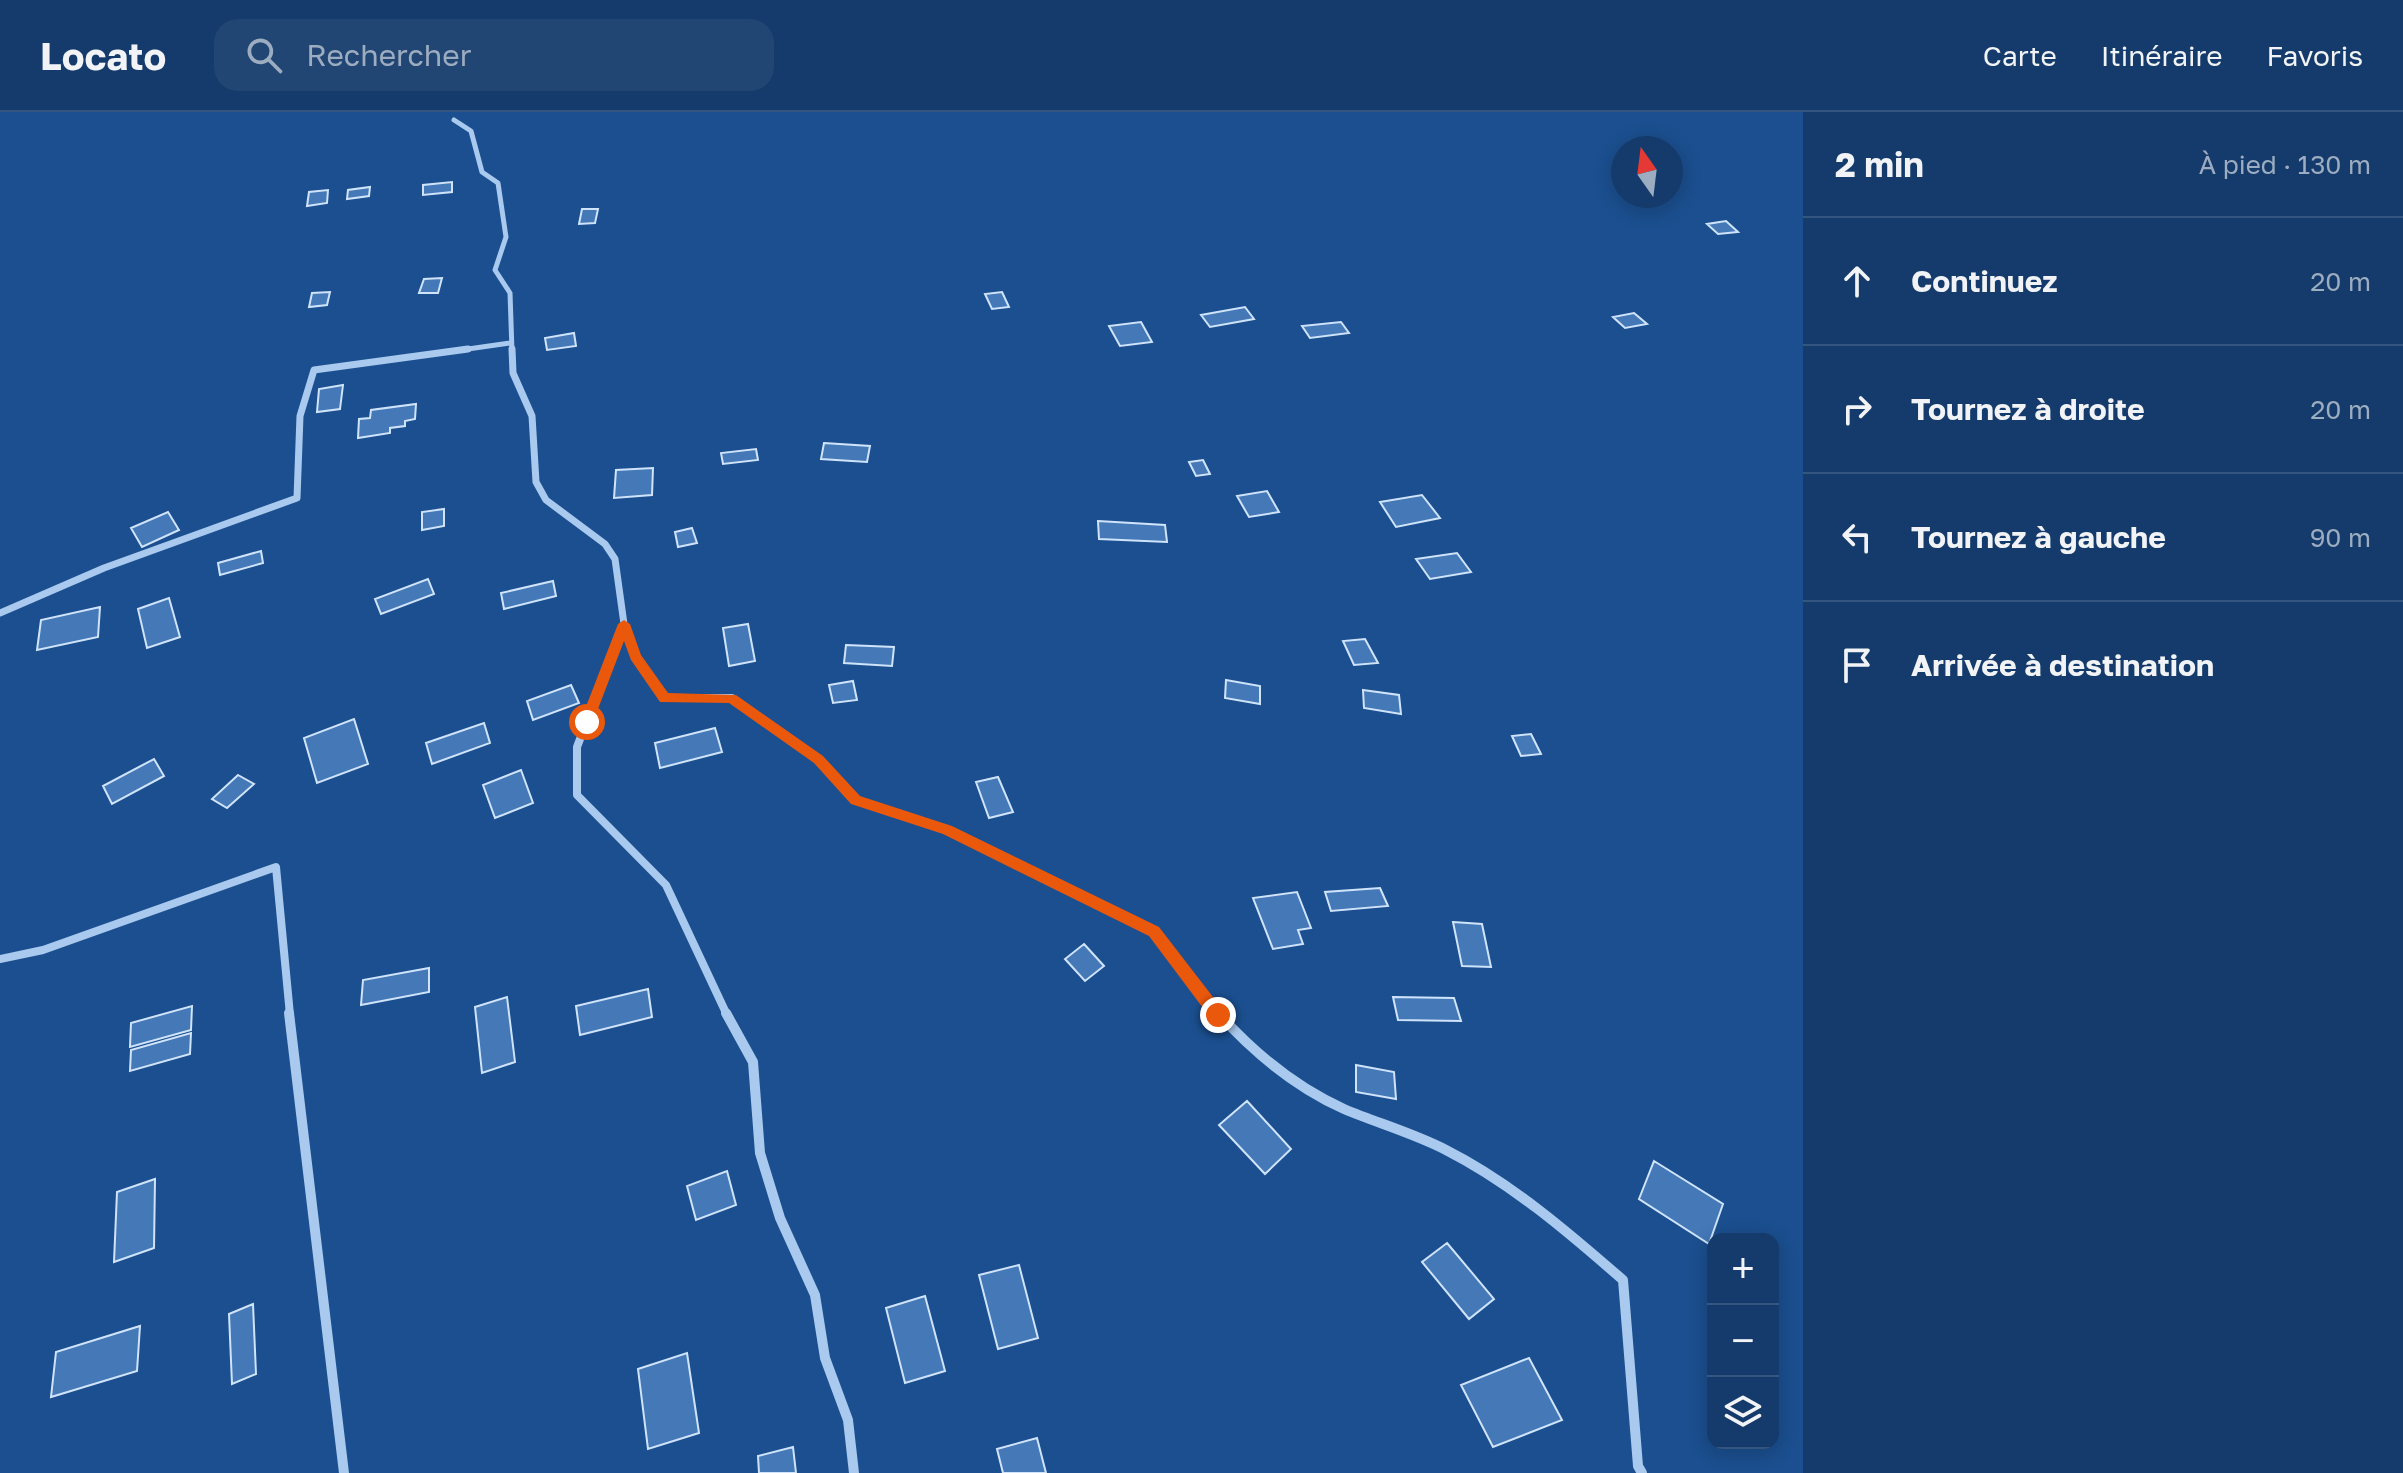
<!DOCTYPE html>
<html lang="fr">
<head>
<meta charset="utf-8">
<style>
	:root { --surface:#143b6b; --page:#214673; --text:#f1f3f6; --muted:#9dadc1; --line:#33557e }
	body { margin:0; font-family:"Golos Text",sans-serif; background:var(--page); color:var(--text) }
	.controls { position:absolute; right:24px; bottom:24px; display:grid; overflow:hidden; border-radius:16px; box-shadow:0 4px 20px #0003 }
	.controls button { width:72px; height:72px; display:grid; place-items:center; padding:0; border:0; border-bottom:2px solid var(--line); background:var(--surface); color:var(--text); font:40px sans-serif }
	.compass { position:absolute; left:1611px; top:24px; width:72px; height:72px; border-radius:50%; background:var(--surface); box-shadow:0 4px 20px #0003; rotate:346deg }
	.stop { position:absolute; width:24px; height:24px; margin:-18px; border:6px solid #ea580c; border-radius:50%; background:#fff }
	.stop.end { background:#ea580c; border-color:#fff; box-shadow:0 2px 8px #0008 }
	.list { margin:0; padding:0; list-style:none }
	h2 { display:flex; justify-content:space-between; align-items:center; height:104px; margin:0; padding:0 32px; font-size:34px }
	h2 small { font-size:26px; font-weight:400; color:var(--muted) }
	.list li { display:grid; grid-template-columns:52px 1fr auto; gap:24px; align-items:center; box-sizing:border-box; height:128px; padding:0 32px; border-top:2px solid var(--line) }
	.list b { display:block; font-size:30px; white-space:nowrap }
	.list em { font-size:26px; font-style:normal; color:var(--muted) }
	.icon { flex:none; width:44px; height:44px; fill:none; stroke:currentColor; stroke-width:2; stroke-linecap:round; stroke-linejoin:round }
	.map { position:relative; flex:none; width:1803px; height:1361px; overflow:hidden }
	header { display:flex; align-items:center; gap:48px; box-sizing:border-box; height:112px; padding:0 40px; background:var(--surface); border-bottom:2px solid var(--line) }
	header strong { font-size:38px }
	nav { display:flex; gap:44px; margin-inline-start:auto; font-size:28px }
	.search { width:560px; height:72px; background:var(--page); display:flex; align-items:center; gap:20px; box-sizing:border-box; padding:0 28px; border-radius:24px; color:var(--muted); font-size:30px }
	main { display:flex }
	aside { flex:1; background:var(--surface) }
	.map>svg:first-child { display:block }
</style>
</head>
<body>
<header>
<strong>Locato</strong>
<div class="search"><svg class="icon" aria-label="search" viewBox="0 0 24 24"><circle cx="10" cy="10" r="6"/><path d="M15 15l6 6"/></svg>Rechercher</div>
<nav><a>Carte</a><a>Itinéraire</a><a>Favoris</a></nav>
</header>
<main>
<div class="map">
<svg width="1803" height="1361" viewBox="0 0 1803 1361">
	<rect width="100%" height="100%" fill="#1b4f8f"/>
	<!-- building -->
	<path fill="#4478b7" stroke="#cfe3fa" stroke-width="2" d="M 452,70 L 452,80 L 423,83 L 423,73 Z
		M 370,75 L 369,84 L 347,87 L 348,78 Z
		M 328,78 L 327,91 L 307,94 L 309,80 Z
		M 582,97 L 598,97 L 595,111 L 579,112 Z
		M 1726,109 L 1738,120 L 1718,122 L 1707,112 Z
		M 442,166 L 438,181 L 419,181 L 424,167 Z
		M 330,180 L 327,193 L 309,195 L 312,181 Z
		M 1002,180 L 1009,195 L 992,197 L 985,182 Z
		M 1245,195 L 1254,207 L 1210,215 L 1201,203 Z
		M 1634,201 L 1647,212 L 1625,216 L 1613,205 Z
		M 1141,210 L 1152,230 L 1120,234 L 1109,214 Z
		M 1341,210 L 1349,221 L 1310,226 L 1302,214 Z
		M 574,221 L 576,234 L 547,238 L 545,226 Z
		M 343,273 L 340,297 L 317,300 L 319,277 Z
		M 416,292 L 415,307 L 405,309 L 405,314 L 390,316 L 390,321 L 358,326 L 359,307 L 370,306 L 371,298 Z
		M 824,331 L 870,334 L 867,350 L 821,347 Z
		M 756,337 L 758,348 L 723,352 L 721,341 Z
		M 1203,348 L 1210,362 L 1196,364 L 1189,350 Z
		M 653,356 L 652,383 L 614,386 L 616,358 Z
		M 1267,379 L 1279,400 L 1249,405 L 1237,384 Z
		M 1422,383 L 1440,406 L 1396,415 L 1380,390 Z
		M 444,397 L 444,414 L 422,418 L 422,400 Z
		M 168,400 L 179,418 L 142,435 L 131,416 Z
		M 1098,409 L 1165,413 L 1167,430 L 1099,427 Z
		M 692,416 L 697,431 L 678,435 L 675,420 Z
		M 261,439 L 263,451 L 220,463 L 218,451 Z
		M 1457,441 L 1471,460 L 1430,467 L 1416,447 Z
		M 428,467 L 434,482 L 381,502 L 375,487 Z
		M 553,469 L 556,484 L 504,497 L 501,481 Z
		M 169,486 L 180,525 L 147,536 L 138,497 Z
		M 100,495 L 98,525 L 37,538 L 41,508 Z
		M 748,512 L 755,549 L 729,554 L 723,516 Z
		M 1365,527 L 1378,551 L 1354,553 L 1343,529 Z
		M 846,533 L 894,535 L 892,554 L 844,551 Z
		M 1226,568 L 1260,574 L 1260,592 L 1225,586 Z
		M 853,569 L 857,588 L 833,591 L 829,573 Z
		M 571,573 L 579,591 L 533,608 L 527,589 Z
		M 1363,578 L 1399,583 L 1401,602 L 1364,596 Z
		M 354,607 L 368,652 L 317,671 L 304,626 Z
		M 484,611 L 490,631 L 432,652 L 426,631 Z
		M 715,616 L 722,640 L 660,656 L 655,631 Z
		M 1531,622 L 1541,642 L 1521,644 L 1512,624 Z
		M 154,647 L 164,664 L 112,692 L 103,674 Z
		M 521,658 L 533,691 L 495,706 L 483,673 Z
		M 238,663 L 254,672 L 227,696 L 212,687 Z
		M 998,665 L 1013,700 L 989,706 L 976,670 Z
		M 1380,776 L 1388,794 L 1331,799 L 1325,780 Z
		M 1297,780 L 1311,816 L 1298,818 L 1303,832 L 1273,837 L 1253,786 Z
		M 1453,810 L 1482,812 L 1491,855 L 1462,854 Z
		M 1084,832 L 1104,854 L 1085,869 L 1065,847 Z
		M 429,856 L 429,880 L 361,893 L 363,868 Z
		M 648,877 L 652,905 L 580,923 L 576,894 Z
		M 507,885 L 515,950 L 482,961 L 475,895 Z
		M 1393,885 L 1454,886 L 1461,909 L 1398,908 Z
		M 192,894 L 191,918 L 130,935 L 131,911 Z
		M 191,921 L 190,942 L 130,959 L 131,938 Z
		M 1356,953 L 1394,960 L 1396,987 L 1356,980 Z
		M 1247,989 L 1291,1037 L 1265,1062 L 1219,1013 Z
		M 1654,1049 L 1723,1092 L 1709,1132 L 1639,1087 Z
		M 727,1059 L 736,1093 L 696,1108 L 687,1074 Z
		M 155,1067 L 154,1136 L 114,1150 L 117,1080 Z
		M 1447,1131 L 1494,1187 L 1469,1207 L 1422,1150 Z
		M 1019,1153 L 1038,1226 L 998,1237 L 979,1163 Z
		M 925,1184 L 945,1259 L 905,1271 L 886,1196 Z
		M 253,1192 L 256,1262 L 232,1272 L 229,1202 Z
		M 140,1214 L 137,1259 L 51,1285 L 56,1240 Z
		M 687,1241 L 699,1321 L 648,1337 L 638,1257 Z
		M 1529,1246 L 1562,1308 L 1493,1335 L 1461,1273 Z
		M 1037,1326 L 1046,1361 L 1003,1361 L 997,1337 Z
		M 793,1335 L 796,1361 L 759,1361 L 758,1344 Z"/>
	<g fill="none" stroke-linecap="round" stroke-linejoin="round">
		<!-- minor-far3 -->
		<path stroke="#a9c9ee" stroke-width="5" d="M 454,8 L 471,19 L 482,60 L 498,71 L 506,125 L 495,158 L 510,181 L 512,239
			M 454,239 L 510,231"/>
		<!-- minor-far2 -->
		<path stroke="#a9c9ee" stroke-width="7" d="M 512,237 L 513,261 L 532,304 L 536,370 L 546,388 L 605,432 L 615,447 L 624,512 L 632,535
			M 0,501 L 104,456 L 297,386 L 300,304 L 314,258 L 468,237
			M 615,535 L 624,512"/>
		<!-- minor-far1 -->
		<path stroke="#a9c9ee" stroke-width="8" d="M 616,533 L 577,635 L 577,683 L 666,773 L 727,903
			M 631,533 L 635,545 L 665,586 L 732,586 L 819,647 L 855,688 L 947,718 L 1154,819 L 1220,903
			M 0,847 L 43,838 L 276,755 L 290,903"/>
		<!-- minor -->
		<path stroke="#a9c9ee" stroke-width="10" d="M 289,901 L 344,1361
			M 726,901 L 753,950 L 760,1041 L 780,1106 L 815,1183 L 825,1246 L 848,1308 L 854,1361
			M 1218,901 C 1254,941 1295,975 1344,997 C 1377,1011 1413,1021 1446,1038 C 1511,1071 1568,1120 1623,1168 L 1638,1354 L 1642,1361"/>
	</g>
	<!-- route -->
	<path fill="#ea580c" d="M 624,508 L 630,512 L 641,543 L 668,581 L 736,583 L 823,644 L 860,684 L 952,714 L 1159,815 L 1223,898 L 1223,908 L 1212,908 L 1149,824 L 943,722 L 851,692 L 814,651 L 729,591 L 660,590 L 631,548 L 624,529 L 593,610 L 587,615 L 582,614 L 580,610 L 618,512 Z"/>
</svg>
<div class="controls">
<button>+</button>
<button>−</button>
<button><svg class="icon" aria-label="layers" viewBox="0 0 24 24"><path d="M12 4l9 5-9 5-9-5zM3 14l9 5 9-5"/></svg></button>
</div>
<svg class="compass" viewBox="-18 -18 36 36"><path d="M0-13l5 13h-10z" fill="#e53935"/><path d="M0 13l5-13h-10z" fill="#9dadc1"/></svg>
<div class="stop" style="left:587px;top:610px"></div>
<div class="stop end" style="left:1218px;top:903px"></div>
</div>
<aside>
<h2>2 min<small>À pied · 130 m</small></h2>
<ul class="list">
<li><svg class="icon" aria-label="ahead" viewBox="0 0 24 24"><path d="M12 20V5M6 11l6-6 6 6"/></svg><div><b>Continuez</b></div><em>20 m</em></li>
<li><svg class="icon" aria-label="right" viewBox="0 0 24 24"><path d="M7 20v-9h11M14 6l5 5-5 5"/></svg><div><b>Tournez à droite</b></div><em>20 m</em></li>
<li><svg class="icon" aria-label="left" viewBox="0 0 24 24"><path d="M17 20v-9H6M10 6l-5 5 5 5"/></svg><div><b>Tournez à gauche</b></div><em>90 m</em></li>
<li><svg class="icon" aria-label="arrive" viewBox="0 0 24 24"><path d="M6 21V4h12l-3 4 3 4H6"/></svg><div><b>Arrivée à destination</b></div></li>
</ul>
</aside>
</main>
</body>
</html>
